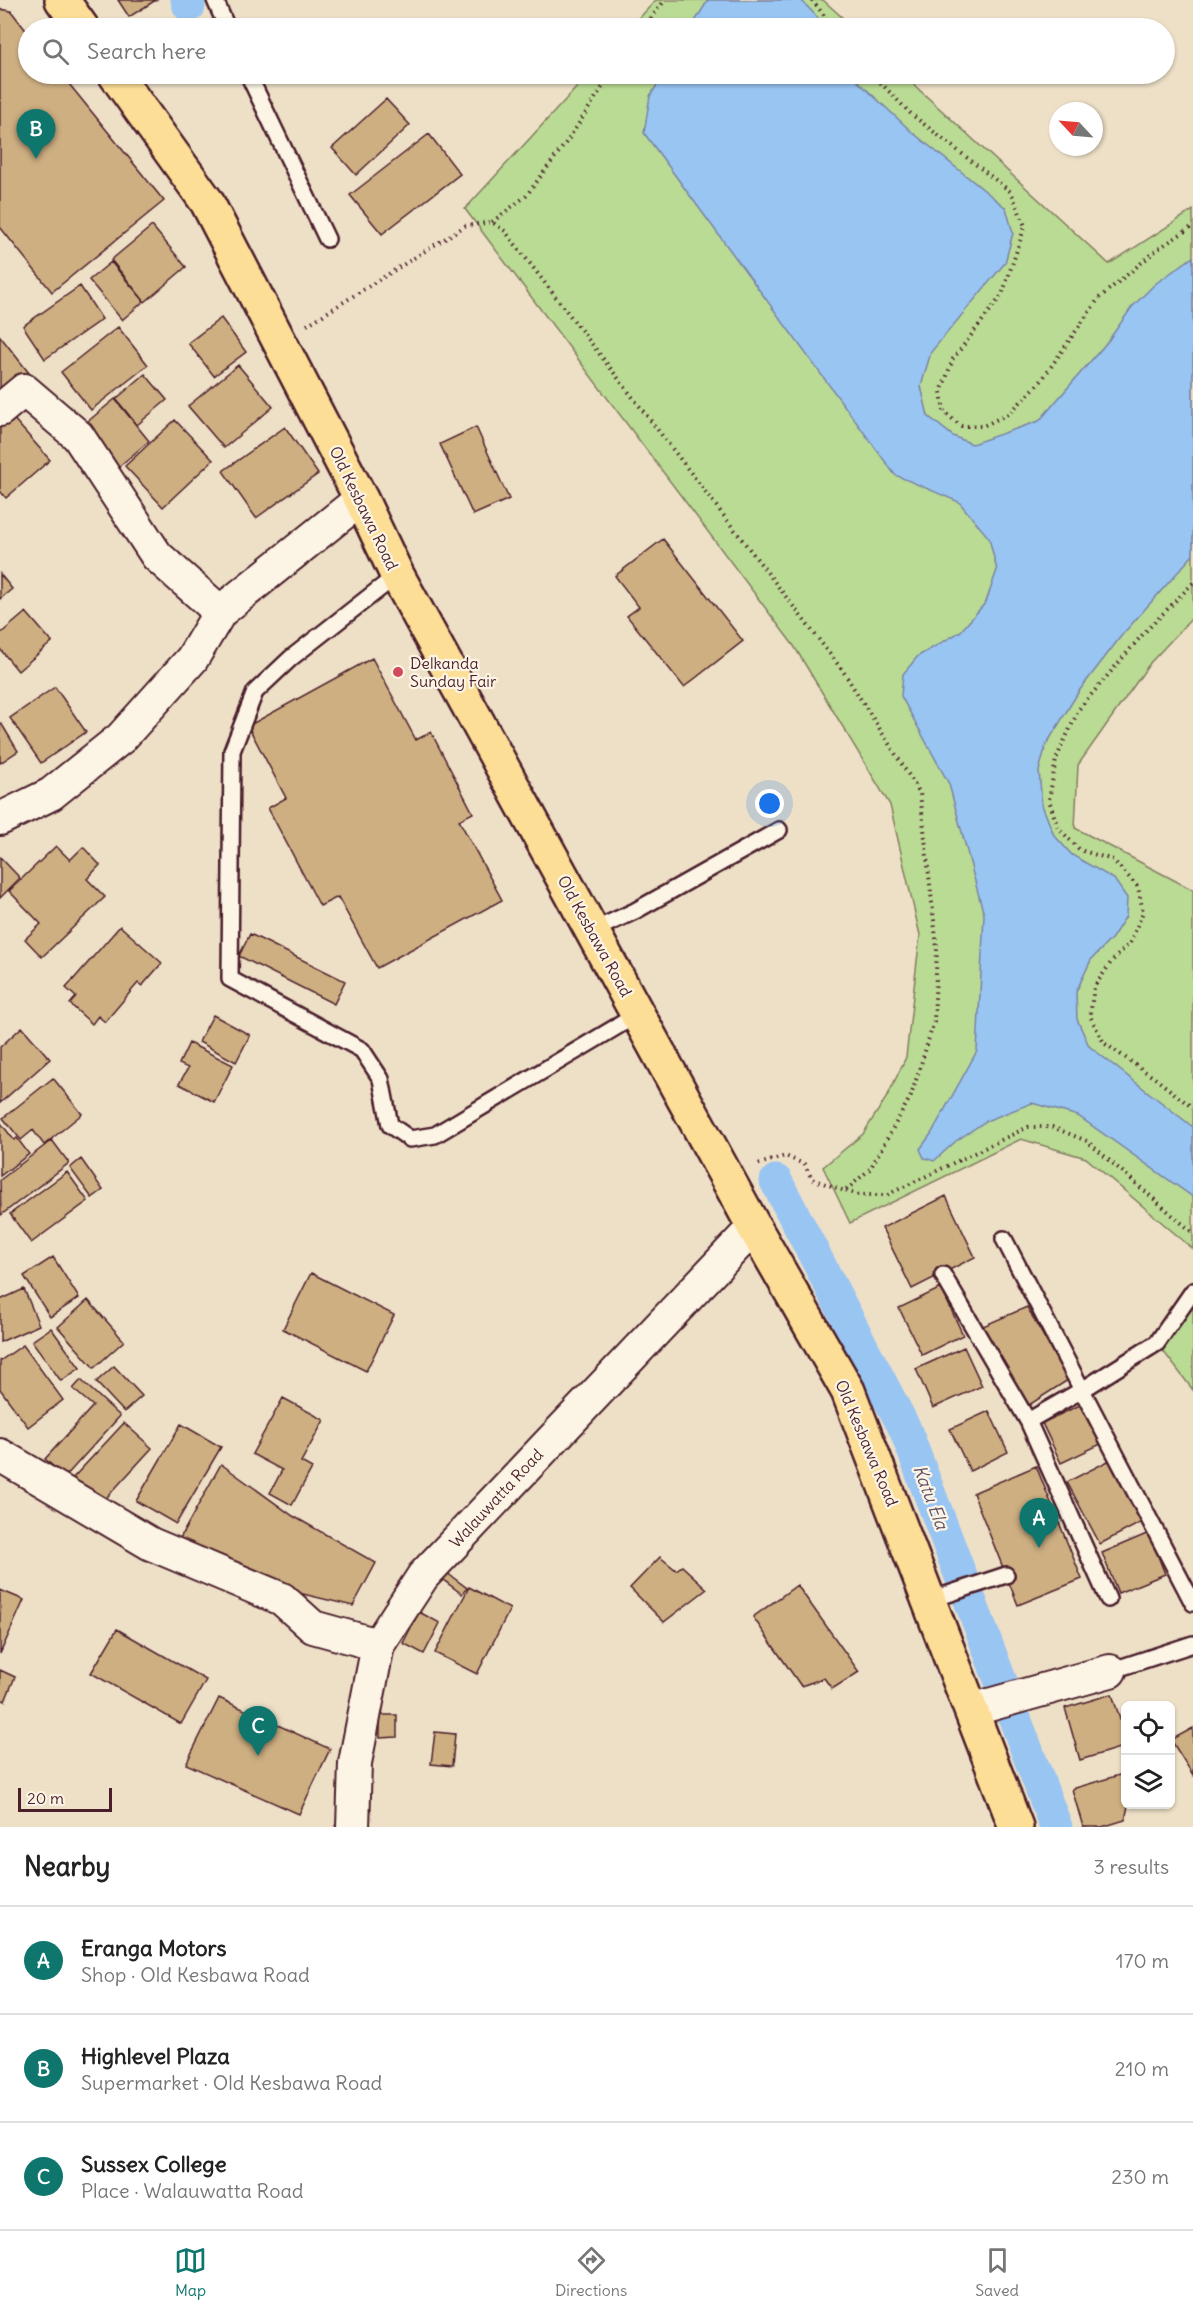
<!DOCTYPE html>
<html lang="en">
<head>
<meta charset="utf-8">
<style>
	:root { --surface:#fff; --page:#f2f2f2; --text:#222; --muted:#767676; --line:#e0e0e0; --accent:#0f766e }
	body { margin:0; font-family:Delius,sans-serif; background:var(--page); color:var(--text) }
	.controls { position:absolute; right:18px; bottom:18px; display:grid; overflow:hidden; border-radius:9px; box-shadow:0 2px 4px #0004 }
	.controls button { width:54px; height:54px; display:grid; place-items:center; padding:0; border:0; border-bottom:2px solid var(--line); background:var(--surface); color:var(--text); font:30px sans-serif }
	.compass { position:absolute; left:1049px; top:102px; width:54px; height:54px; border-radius:50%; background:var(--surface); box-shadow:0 2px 4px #0004; rotate:296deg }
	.scale { position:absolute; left:18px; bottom:15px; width:94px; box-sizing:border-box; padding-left:6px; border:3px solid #4a1f2b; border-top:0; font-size:16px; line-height:21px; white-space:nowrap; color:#4a1f2b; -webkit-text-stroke:4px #fcf5e5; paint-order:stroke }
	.you { position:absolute; left:770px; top:804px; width:21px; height:21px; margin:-15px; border:4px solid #fff; border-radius:50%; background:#1a73e8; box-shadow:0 0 0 9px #1a73e833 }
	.badge { display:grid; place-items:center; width:39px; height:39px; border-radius:50%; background:var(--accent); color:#fff; font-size:20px; font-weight:700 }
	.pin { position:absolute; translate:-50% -50px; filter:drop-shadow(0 2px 3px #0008) }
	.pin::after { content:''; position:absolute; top:32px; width:21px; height:18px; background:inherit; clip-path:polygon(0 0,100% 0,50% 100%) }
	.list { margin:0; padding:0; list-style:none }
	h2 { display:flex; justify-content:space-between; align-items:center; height:78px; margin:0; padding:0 24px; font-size:26px }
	h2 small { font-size:20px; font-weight:400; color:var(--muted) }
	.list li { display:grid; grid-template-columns:39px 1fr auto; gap:18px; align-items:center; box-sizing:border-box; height:108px; padding:0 24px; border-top:2px solid var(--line) }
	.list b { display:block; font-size:22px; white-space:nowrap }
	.list p { margin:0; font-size:20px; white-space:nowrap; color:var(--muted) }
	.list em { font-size:20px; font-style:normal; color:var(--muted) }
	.icon { flex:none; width:33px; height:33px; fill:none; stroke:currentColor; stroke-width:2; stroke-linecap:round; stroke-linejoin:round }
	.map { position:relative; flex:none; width:1193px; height:1827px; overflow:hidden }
	.search { position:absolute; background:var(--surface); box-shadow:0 2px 4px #0004; left:18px; right:18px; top:18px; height:66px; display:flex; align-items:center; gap:15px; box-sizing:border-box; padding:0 21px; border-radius:33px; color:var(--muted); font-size:22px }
	.sheet { height:402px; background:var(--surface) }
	nav { display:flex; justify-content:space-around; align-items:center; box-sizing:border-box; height:84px; border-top:2px solid var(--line); background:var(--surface); font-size:16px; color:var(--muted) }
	nav a { display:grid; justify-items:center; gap:3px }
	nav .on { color:var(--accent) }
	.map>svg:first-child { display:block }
</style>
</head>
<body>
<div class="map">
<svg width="1193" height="1827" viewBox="0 0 1193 1827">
	<rect width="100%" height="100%" fill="#eee0c7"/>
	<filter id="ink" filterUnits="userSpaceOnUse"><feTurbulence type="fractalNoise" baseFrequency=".0167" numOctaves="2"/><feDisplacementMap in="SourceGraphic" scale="12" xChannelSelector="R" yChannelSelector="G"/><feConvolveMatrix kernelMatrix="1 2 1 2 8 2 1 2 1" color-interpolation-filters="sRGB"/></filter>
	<g filter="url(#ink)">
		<!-- green -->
		<path fill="#badb94" stroke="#827d60" stroke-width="1.5" d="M 656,0 L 823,0 L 854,28 L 630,28 Z
			M 589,74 L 902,74 L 1109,264 L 1193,210 L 1193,617 L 1150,663 L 1078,765 L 1075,828 L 1193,890 L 1193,1249 L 1086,1158 L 1021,1139 L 850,1223 L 823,1167 L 863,1134 L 888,1095 L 906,1057 L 920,935 L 890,805 L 794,646 L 465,209 Z
			M 1193,1291 L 1193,1390 L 1157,1343 Z"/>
		<!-- water -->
		<path fill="#99c5f3" stroke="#7983a3" stroke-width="1.5" d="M 708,0 L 801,0 L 819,19 L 824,28 L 691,28 Z
			M 664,74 L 850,74 L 912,132 L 1006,208 L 1013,233 L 1005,263 L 931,352 L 921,386 L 928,416 L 953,436 L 972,444 L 1039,421 L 1108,341 L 1132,307 L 1155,284 L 1193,257 L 1193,555 L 1122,635 L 1079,691 L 1046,745 L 1039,771 L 1042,805 L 1054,835 L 1072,855 L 1114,879 L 1127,898 L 1126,916 L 1112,938 L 1091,960 L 1076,992 L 1077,1019 L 1089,1046 L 1193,1127 L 1193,1197 L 1078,1116 L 1032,1103 L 986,1121 L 956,1141 L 934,1161 L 924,1158 L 920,1149 L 931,1134 L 977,1051 L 984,915 L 949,784 L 901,696 L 903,674 L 918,656 L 960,632 L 986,602 L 997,570 L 989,538 L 959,502 L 895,475 L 644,133 L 650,96 Z"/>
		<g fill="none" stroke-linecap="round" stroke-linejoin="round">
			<!-- canal -->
			<path stroke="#99c5f3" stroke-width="33" d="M 187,0 L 189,6
				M 776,1181 L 905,1429 L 1056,1827"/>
		</g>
		<!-- building -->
		<path fill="#ceaf82" stroke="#4a1f2b" stroke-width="1.5" d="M 118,0 L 156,0 L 129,17 Z
			M 0,9 L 11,11 L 28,33 L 28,74 L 61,74 L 164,201 L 52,292 L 0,227 Z
			M 386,99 L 410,125 L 356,175 L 332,148 Z
			M 429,134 L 460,174 L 382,234 L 350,195 Z
			M 152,226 L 186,267 L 145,302 L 111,260 Z
			M 111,262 L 144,301 L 122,320 L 89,280 Z
			M 80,286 L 102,319 L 45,359 L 23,326 Z
			M 221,318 L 246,352 L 214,376 L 188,343 Z
			M 118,327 L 148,365 L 91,410 L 61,372 Z
			M 0,336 L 29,373 L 0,397 Z
			M 238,365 L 273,407 L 224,448 L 188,406 Z
			M 145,374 L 167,400 L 137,425 L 116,399 Z
			M 115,399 L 149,441 L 116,469 L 81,427 Z
			M 12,417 L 50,460 L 6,498 L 0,491 L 0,427 Z
			M 175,420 L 213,460 L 163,507 L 125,466 Z
			M 285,427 L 318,474 L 256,518 L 223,471 Z
			M 476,427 L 509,499 L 473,515 L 440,444 Z
			M 663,539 L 743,641 L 684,687 L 627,616 L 639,607 L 615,576 Z
			M 0,574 L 12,589 L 0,599 Z
			M 26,612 L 52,642 L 18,671 L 0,649 L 0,634 Z
			M 372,658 L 416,740 L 431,732 L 473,813 L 459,820 L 502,900 L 377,968 L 338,897 L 320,906 L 268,808 L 286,798 L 248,726 Z
			M 55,687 L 86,732 L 41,763 L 10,718 Z
			M 1,723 L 18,751 L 0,763 L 0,724 Z
			M 56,846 L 70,860 L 83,847 L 100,865 L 87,879 L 105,897 L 42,957 L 25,939 L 41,924 L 9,891 Z
			M 0,857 L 20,878 L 0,898 Z
			M 120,926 L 162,963 L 142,986 L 138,983 L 105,1022 L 98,1016 L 92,1024 L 70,1004 L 76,997 L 66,988 Z
			M 250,934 L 345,981 L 334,1004 L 239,956 Z
			M 213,1015 L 250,1035 L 236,1062 L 199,1042 Z
			M 22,1027 L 50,1059 L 0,1103 L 0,1047 Z
			M 189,1043 L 233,1065 L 214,1102 L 179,1084 L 188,1068 L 179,1064 Z
			M 53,1078 L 82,1114 L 44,1145 L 33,1130 L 21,1140 L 3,1118 Z
			M 0,1122 L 14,1140 L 17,1138 L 29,1154 L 0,1176 Z
			M 52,1140 L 69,1163 L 1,1215 L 0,1180 Z
			M 81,1159 L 103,1190 L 92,1198 L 70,1168 Z
			M 67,1172 L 88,1201 L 31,1243 L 10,1214 Z
			M 946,1196 L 975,1257 L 912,1289 L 882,1228 Z
			M 53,1257 L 79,1298 L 50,1317 L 24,1276 Z
			M 311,1273 L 394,1315 L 366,1371 L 283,1329 Z
			M 941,1288 L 963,1335 L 922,1355 L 899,1308 Z
			M 24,1289 L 39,1325 L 0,1342 L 0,1300 Z
			M 88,1300 L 124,1341 L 94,1368 L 58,1327 Z
			M 1027,1307 L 1068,1380 L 1026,1407 L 983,1326 Z
			M 51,1328 L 80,1368 L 61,1381 L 32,1341 Z
			M 23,1345 L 63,1400 L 28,1427 L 0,1389 L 0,1361 Z
			M 964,1347 L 982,1386 L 933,1408 L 916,1369 Z
			M 114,1366 L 142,1396 L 124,1412 L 96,1382 Z
			M 81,1380 L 120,1416 L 65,1477 L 45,1459 L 93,1406 L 73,1389 Z
			M 283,1398 L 324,1420 L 301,1462 L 312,1468 L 292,1505 L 270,1493 L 282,1470 L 252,1454 Z
			M 1082,1404 L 1101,1444 L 1061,1463 L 1042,1423 Z
			M 989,1411 L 1008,1452 L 970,1471 L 950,1429 Z
			M 124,1423 L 152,1448 L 98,1507 L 70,1481 Z
			M 181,1424 L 221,1447 L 176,1524 L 136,1501 Z
			M 1112,1459 L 1144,1521 L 1100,1544 L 1067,1482 Z
			M 221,1464 L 293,1516 L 376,1563 L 353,1606 L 261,1584 L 174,1549 Z
			M 1036,1466 L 1082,1579 L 1018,1605 L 973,1493 Z
			M 1149,1533 L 1165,1574 L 1118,1593 L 1102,1553 Z
			M 660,1557 L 676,1570 L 682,1566 L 707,1589 L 664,1622 L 630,1588 Z
			M 447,1573 L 467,1588 L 462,1594 L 442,1579 Z
			M 797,1585 L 859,1672 L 832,1689 L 824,1678 L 801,1686 L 753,1617 Z
			M 469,1587 L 510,1609 L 477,1674 L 435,1653 Z
			M 0,1590 L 24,1600 L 0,1654 Z
			M 419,1612 L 440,1623 L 424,1654 L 403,1643 Z
			M 117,1629 L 206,1680 L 181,1724 L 91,1673 Z
			M 0,1670 L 15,1677 L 5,1701 L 0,1699 Z
			M 1112,1694 L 1126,1738 L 1126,1746 L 1080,1760 L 1065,1708 Z
			M 219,1698 L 330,1749 L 299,1814 L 186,1764 Z
			M 380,1715 L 397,1715 L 397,1737 L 380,1738 Z
			M 1193,1728 L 1193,1775 L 1171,1740 Z
			M 435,1732 L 455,1734 L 452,1766 L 431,1764 Z
			M 1126,1773 L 1126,1804 L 1134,1804 L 1128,1806 L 1125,1820 L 1102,1827 L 1083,1827 L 1072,1789 Z"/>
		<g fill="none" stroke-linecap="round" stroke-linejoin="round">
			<defs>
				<path id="service" d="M 215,0 L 227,28
					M 248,74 L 327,239
					M 397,575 L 291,658 L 255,692 L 232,751 L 230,979 L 362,1050 L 381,1079 L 390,1125 L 410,1139 L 435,1135 L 638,1014
					M 592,931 L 635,911 L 779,830
					M 1004,1239 L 1082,1390 L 1028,1421 L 1108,1599
					M 943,1275 L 1028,1421
					M 1193,1291 L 1157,1343 L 1082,1390 L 1193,1603
					M 930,1600 L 1006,1575
					M 1110,1671 L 1193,1644"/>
				<path id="minor" d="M 0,410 L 24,390 L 78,436 L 157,556 L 220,612
					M 0,819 L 51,794 L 121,738 L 192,659 L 220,612 L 361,499
					M 0,1455 L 151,1544 L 282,1599 L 313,1627 L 378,1645
					M 971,1710 L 1110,1671
					M 353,1827 L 355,1763 L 378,1645 L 423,1576 L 754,1227"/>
				<path id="primary" d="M 62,0 L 82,28
					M 115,74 L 207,202 L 361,499 L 397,575 L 754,1227 L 848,1391 L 1016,1827"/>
			</defs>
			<!-- service casing -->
			<use href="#service" stroke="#4a1f2b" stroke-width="20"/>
			<!-- minor casing -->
			<use href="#minor" stroke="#4a1f2b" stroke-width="36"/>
			<!-- primary casing -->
			<use href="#primary" stroke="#4a1f2b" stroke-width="38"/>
			<!-- path -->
			<path stroke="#4a1f2b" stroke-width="4" stroke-dasharray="1.5 4.5" stroke-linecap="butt" d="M 812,0 L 834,28
				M 643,28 L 665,0
				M 872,74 L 911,114 L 1011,192 L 1025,226 L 1002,295 L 953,359 L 941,392 L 944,412 L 961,426 L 983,426 L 1010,413 L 1041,381 L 1099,298 L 1158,249 L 1193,226
				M 492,222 L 526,196 L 568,140 L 611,74
				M 307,325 L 465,226 L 492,222 L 505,231 L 843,671 L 920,793 L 937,948 L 934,1022 L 911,1096 L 870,1169 L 845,1191 L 812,1179 L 804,1164 L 785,1156 L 756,1165
				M 1193,583 L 1143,634 L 1079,709 L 1056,759 L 1049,800 L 1058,828 L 1080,850 L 1113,860 L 1138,887 L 1143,912 L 1130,943 L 1112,961 L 1094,987 L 1090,1016 L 1104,1043 L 1156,1079 L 1193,1108
				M 846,1191 L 859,1195 L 887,1195 L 1028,1127 L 1052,1127 L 1087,1141 L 1193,1233"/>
			<!-- service -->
			<use href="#service" stroke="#fcf5e5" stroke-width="15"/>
			<!-- minor -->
			<use href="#minor" stroke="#fcf5e5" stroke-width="32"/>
			<!-- primary -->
			<use href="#primary" stroke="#fdde96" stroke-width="33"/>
		</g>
	</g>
	<!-- markers -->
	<circle fill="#d1495b" stroke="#fcf5e5" stroke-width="2" cx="398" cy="672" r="6"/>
	<g text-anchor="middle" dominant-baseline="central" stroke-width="4.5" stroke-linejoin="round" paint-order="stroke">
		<!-- street labels -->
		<g font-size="16" fill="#4a1f2b" stroke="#fcf5e5">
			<text transform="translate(364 508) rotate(64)">Old Kesbawa Road</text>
			<text transform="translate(595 936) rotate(61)">Old Kesbawa Road</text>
			<text transform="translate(867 1443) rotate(67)">Old Kesbawa Road</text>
			<text transform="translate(496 1498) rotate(-47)">Walauwatta Road</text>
		</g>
		<!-- poi labels -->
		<g font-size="16" fill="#4a1f2b" stroke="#fcf5e5" text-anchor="start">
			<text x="410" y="663">Delkanda<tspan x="410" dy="18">Sunday Fair</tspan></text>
		</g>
		<!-- water labels -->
		<g font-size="18" font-style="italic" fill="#625167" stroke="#fcf5e5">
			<text transform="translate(931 1497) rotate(69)">Katu Ela</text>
		</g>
	</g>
</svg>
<div class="controls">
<button><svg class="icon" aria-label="locate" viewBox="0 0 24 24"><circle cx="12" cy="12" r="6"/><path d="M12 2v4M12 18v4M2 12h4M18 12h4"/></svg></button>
<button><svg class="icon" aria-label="layers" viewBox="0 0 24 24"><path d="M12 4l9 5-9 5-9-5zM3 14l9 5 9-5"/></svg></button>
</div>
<svg class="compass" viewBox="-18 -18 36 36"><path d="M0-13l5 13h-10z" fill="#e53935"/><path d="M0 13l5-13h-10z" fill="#767676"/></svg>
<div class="scale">20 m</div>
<div class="you"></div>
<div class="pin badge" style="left:1039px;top:1548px">A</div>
<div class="pin badge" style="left:36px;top:159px">B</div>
<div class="pin badge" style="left:258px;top:1756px">C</div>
<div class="search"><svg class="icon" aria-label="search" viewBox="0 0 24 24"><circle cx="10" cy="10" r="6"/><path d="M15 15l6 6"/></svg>Search here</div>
</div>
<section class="sheet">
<h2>Nearby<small>3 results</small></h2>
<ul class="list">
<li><span class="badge">A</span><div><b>Eranga Motors</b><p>Shop · Old Kesbawa Road</p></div><em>170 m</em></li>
<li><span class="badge">B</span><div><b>Highlevel Plaza</b><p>Supermarket · Old Kesbawa Road</p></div><em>210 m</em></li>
<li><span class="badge">C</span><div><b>Sussex College</b><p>Place · Walauwatta Road</p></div><em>230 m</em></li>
</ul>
</section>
<nav>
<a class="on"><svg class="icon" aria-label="map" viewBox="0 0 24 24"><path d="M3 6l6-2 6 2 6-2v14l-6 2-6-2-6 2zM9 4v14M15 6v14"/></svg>Map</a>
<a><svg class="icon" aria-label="directions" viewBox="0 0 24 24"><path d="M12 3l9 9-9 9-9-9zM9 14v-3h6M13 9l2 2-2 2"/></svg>Directions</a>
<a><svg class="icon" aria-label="saved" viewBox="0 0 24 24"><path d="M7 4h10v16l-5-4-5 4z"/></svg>Saved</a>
</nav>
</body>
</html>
